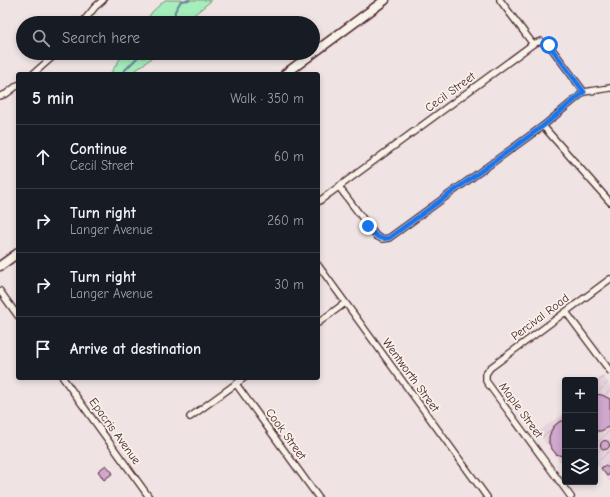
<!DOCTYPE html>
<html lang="en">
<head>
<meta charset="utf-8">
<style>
	:root { --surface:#171b24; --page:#20242c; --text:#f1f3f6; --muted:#9ea1a6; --line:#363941 }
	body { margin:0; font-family:"Comic Neue",sans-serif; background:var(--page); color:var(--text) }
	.controls { position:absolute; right:12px; bottom:12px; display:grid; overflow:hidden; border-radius:4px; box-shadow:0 2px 6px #0003 }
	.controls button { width:36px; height:36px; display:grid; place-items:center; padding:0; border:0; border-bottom:1px solid var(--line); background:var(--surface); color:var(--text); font:20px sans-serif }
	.stop { position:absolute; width:12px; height:12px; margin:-9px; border:3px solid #1a73e8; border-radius:50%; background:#fff }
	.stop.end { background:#1a73e8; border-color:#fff; box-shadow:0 1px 4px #0008 }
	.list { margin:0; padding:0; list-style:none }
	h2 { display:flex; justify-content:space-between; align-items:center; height:52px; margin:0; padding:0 16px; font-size:17px }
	h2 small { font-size:13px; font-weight:400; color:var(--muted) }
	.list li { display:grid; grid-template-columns:26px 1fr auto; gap:12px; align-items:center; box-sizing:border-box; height:64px; padding:0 16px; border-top:1px solid var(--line) }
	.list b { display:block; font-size:15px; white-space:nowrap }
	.list p { margin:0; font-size:13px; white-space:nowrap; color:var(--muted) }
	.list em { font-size:13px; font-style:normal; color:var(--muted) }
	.icon { flex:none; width:22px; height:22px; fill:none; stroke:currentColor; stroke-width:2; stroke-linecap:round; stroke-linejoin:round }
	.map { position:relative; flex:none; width:610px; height:497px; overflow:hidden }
	.search { position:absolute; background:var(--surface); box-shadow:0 2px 6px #0003; left:16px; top:16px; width:304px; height:44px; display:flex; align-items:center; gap:10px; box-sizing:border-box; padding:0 14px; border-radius:22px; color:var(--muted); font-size:15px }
	.panel { position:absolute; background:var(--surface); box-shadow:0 2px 6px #0003; left:16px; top:72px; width:304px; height:308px; border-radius:4px }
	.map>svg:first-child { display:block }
</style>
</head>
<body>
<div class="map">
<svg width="610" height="497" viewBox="0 0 610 497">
	<defs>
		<pattern id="industrial-furrows" width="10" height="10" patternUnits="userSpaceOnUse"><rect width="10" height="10" fill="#e6d2dc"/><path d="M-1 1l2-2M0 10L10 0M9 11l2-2" fill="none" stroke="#c7b4bd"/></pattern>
	</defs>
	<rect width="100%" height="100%" fill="#efe4e3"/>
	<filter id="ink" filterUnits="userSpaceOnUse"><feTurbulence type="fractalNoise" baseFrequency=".025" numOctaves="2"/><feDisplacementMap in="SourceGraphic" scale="8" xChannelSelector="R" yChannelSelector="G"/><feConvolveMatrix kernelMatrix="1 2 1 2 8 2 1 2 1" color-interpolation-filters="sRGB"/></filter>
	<g filter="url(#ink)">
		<!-- industrial -->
		<path fill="url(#industrial-furrows)" d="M 602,375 L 610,386 L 610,482 L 595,462 L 595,380 Z
			M 565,412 L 565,467 L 564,467 L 538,432 Z"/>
		<!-- green -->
		<path fill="#a5eebc" stroke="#788674" d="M 165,0 L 212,0 L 184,23 L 145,23 L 152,12 Z
			M 124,53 L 154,53 L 152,55 L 153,57 L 131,74 L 110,74 Z"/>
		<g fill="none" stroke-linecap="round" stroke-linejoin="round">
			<!-- stream -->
			<path stroke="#6a8398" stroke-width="2" d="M 174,23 L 175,11 L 181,1 L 190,0
				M 121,74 L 139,56 L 144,57 L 146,54 L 150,53"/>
		</g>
		<!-- building -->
		<path fill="#d0a7cd" stroke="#4a1f2b" d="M 595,394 L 602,395 L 610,399 L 610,426 L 601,431 L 595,431 Z
			M 565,420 L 565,457 L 556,454 L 552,449 L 549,443 L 549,437 L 551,431 L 554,426 L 559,422 Z
			M600.5 445a4.5 4.5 0 1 1 9 0a4.5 4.5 0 1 1-9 0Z
			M 106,465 L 113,473 L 104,480 L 98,471 Z
			M 606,465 L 610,470 L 610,474 L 607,476 L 601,468 Z"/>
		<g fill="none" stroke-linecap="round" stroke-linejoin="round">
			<defs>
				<path id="street" d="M 500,0 L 533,44
					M 82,23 L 95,7 L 103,0
					M 33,74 L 57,53
					M 0,96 L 6,94 L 18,85
					M 543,126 L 610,202
					M 339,187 L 376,236 L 382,239 L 389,238 L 543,126 L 584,92 L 610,88
					M 318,202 L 533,44 L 541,41 L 549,45 L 584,92
					M 318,265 L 487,497
					M 0,291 L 18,316
					M 566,312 L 610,371
					M 318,323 L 345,303
					M 63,378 L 149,497
					M 236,384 L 318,497
					M 190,417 L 244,378
					M 571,497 L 486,381 L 486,374 L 490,368 L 610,279"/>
				<path id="secondary" d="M 285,74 L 385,0
					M 0,266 L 18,253"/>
			</defs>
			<!-- street casing -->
			<use href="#street" stroke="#4a1f2b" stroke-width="8"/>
			<!-- secondary casing -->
			<use href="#secondary" stroke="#4a1f2b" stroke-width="11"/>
			<!-- street -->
			<use href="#street" stroke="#f7f3e8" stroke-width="5.5"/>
			<!-- secondary -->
			<use href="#secondary" stroke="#f7f3e8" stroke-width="8"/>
		</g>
	</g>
	<g fill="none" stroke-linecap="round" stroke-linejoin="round" filter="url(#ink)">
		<!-- route -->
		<path stroke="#1a73e8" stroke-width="5" d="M 368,226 C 375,235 377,240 389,238 L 543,126 L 584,92 L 549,45"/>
	</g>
	<g text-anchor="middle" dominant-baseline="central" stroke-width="3.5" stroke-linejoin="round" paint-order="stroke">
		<!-- street labels -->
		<g font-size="12" fill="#4a1f2b" stroke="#f7f3e8">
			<text transform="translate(450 92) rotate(-36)">Cecil Street</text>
			<text transform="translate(540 317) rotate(-37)">Percival Road</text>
			<text transform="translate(411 375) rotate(54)">Wentworth Street</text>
			<text transform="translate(521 410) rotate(54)">Maple Street</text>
			<text transform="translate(115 431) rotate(54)">Epacris Avenue</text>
			<text transform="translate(286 434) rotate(54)">Cook Street</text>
		</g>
	</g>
</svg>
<div class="controls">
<button>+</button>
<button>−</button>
<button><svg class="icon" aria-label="layers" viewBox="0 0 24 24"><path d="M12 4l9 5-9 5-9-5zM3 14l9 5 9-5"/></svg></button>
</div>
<div class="stop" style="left:549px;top:45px"></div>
<div class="stop end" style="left:368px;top:226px"></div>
<div class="search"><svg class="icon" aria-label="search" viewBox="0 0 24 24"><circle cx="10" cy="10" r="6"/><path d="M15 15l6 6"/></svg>Search here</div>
<section class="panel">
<h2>5 min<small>Walk · 350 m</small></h2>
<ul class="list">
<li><svg class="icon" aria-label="ahead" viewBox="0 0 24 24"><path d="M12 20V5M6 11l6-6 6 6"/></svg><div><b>Continue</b><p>Cecil Street</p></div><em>60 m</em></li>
<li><svg class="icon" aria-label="right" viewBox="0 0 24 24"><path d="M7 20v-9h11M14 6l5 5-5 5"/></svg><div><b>Turn right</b><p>Langer Avenue</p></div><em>260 m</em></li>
<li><svg class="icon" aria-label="right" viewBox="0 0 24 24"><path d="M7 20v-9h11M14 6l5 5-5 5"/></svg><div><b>Turn right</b><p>Langer Avenue</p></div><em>30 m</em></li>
<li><svg class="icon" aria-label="arrive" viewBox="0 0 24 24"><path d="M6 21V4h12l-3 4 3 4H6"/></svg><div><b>Arrive at destination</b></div></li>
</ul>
</section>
</div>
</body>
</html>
